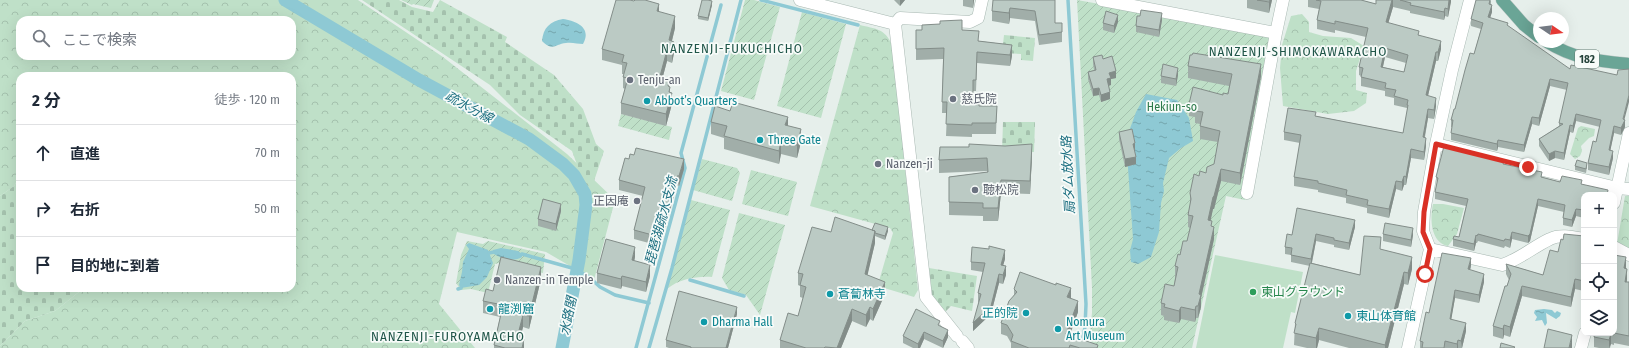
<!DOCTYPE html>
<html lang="ja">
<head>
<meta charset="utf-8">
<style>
	:root { --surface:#fff; --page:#f2f2f3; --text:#1f2937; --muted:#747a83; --line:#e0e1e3 }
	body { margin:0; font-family:"Fira Sans Condensed","Noto Sans JP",sans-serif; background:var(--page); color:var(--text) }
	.controls { position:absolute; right:12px; bottom:12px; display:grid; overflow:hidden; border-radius:8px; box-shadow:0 4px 16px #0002 }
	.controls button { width:36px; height:36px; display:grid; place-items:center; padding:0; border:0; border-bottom:1px solid var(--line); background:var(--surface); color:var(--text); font:20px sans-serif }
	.compass { position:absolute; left:1533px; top:12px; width:36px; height:36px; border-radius:50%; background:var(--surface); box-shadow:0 4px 16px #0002; rotate:103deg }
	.stop { position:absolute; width:12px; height:12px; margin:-9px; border:3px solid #d93025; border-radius:50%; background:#fff }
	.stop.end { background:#d93025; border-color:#fff; box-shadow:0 1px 4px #0008 }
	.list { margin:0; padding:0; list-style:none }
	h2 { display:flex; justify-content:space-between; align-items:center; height:52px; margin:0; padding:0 16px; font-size:17px }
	h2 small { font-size:13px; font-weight:400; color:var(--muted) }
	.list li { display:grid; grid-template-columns:26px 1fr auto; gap:12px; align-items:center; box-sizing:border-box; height:56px; padding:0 16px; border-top:1px solid var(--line) }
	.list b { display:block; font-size:15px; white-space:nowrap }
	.list em { font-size:13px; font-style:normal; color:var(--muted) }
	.icon { flex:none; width:22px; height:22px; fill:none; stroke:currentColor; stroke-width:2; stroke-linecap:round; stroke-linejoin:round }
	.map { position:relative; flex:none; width:1629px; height:348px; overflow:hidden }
	.search { position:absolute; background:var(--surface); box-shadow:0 4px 16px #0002; left:16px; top:16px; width:280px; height:44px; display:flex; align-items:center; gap:10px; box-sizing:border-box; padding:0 14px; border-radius:12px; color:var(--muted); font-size:15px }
	.panel { position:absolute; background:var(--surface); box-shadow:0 4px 16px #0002; left:16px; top:72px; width:280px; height:220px; border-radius:12px }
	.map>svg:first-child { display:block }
</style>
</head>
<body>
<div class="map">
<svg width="1629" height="348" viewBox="0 0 1629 348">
	<defs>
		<pattern id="forest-crowns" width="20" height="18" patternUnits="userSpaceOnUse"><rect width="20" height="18" fill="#bfe0c8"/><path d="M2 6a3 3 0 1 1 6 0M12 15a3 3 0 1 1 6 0" fill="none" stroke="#a4c1ad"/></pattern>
		<pattern id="cemetery-stones" width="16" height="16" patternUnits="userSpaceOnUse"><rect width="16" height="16" fill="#bfe0c8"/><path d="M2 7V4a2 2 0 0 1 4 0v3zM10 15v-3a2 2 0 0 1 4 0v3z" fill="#a4c1ad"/></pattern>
		<pattern id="garden-furrows" width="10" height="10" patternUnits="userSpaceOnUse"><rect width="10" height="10" fill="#bfe0c8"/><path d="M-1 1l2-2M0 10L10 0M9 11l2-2" fill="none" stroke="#a4c1ad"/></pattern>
		<pattern id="water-ripples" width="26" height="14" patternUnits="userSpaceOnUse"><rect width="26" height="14" fill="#8ec9d4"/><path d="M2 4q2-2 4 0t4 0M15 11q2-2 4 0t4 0" fill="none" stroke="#74a5ad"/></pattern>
	</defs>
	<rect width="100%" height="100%" fill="#e6efeb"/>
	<!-- forest -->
	<path fill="url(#forest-crowns)" fill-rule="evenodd" d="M 0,0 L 358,0 L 443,57 L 567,154 L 615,200 L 594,280 L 546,252 L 457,232 L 439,304 L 475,348 L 0,348 L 0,346 L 25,321 L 55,311 L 84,288 L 292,288 L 292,76 L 20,76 L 20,176 L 14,186 L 0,196 ZM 20,20 L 292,20 L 292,56 L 20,56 Z
		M 1302,14 L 1309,22 L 1309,32 L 1323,36 L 1351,38 L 1364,46 L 1356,71 L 1356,90 L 1367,93 L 1366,103 L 1354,111 L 1328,114 L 1283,106 L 1280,68 L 1282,45 L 1291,16 Z
		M 860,25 C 875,29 885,28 892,45 L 918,290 L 914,297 L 881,287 L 879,281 L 893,233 L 890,228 L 810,206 Z
		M 1581,126 L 1595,129 L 1594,136 L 1589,138 L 1581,146 L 1582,151 L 1580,156 L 1575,159 L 1570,154 L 1578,128 Z
		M 1625,196 L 1629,196 L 1629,249 L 1617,244 Z
		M 1433,204 L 1443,204 L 1464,208 L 1457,234 L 1448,246 C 1430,242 1430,218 1433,204 Z"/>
	<!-- cemetery -->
	<path fill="url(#cemetery-stones)" d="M 362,0 L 399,0 L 412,7 L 433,12 L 440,0 L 507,37 L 505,42 L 554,75 L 583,109 L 596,144 L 604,151 L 593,184 L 583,181 L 572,151 L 520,115 L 490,85 Z
		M 1004,35 L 1035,38 L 1033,61 L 1021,60 L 1021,54 L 1002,53 Z
		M 1003,122 L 1035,122 L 1034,152 L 1002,152 Z
		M 20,176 L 20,288 L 84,288 L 55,311 L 25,321 L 0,346 L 0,196 L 14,186 Z
		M 929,268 L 977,276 L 972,311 L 951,306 L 945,312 L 932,297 Z"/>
	<!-- garden -->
	<path fill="url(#garden-furrows)" d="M 401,0 L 434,0 L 431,8 L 413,4 L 412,5 Z
		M 745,0 L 754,0 L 780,7 L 754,100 L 721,91 Z
		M 1077,0 L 1274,35 L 1245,200 L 1226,196 L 1192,348 L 1088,348 L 1092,313 L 1092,288 Z
		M 802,12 L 846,24 L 821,118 L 777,106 Z
		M 621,114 L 672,127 L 669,140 L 618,126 Z
		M 702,159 L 737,168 L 740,173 L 732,201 L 693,190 Z
		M 751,170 L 797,182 L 788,216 L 742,204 Z
		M 691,200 L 730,210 L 712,277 C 697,276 679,279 667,289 Z
		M 739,213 L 785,225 L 760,315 L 746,295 L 729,290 L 722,278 Z
		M 467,241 L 483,244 L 488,241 L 545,254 L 543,273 L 499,263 L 495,264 L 488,293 L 471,289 L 461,290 L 456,283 L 461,255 Z"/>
	<!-- pitch -->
	<path fill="#bfe0c8" d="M 1215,255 L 1303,272 L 1295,313 L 1291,312 L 1283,348 L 1196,348 Z"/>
	<!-- water -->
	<path fill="url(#water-ripples)" d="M 563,19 C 577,21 592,28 583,44 C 578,44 572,42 566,43 C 555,44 553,52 542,41 C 543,28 550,21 563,19 Z
		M 1146,94 L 1177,100 L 1189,118 L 1193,141 L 1181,148 L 1169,158 L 1163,183 L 1164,191 L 1161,203 L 1159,232 L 1151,257 L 1138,264 L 1131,262 L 1130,251 L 1133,239 L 1128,168 L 1128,134 L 1136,112 Z
		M 469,243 L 488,250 L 493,263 L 487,277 L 479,285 L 461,288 L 459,285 L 462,272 L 463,262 L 469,249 L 466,245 Z
		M 501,248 L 518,251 L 522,254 L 522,257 C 514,262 502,259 494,254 L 493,250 Z
		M 1544,309 L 1552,310 L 1555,313 L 1557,311 L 1561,313 L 1560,316 L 1556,319 L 1546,313 L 1547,323 L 1545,326 L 1542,320 L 1535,321 L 1537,317 L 1534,313 L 1535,310 Z"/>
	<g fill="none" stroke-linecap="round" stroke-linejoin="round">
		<!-- stream -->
		<path stroke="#8ec9d4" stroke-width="3.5" d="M 761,0 L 858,25
			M 1068,0 L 1086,304 L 1085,327 L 1081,348
			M 489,253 L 494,252
			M 522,254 L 572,268 L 588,276 L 600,287 L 615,295 L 649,303
			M 690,280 L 744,296
			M 458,289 L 461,288
			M 636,348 L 685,168 L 681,153 L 721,5
			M 649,348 L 672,268 L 741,0"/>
		<!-- canal -->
		<path stroke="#8ec9d4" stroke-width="13" d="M 285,0 L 419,80 L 529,139 L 563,164 L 574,175 L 585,194 L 586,205 L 579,260 L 562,348"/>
		<defs>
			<path id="street" d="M 800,0 L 895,24 L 926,297 L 957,336
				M 1102,0 L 1276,33 L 1247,193
				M 895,24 L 900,18 L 970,22 L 978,18 L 982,0
				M 1276,33 L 1283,0
				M 1436,144 L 1617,188 L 1629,189
				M 1614,203 L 1629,133
				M 1614,247 L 1629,255
				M 1430,249 L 1502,265 C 1520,259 1533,247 1550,239 C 1560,234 1573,237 1584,239
				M 962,341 L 968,348
				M 1408,348 L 1430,249 L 1423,231 L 1424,212 L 1436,144 L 1452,70 L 1470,0
				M 1581,348 L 1585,333"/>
			<path id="primary" d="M 1502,0 L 1524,25 L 1539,37
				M 1547,42 C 1574,59 1598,61 1629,64"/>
		</defs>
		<!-- street casing -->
		<use href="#street" stroke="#a8b8b2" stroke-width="13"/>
		<!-- primary casing -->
		<use href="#primary" stroke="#c2cac8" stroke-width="13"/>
		<!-- street -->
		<use href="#street" stroke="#fff" stroke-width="12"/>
		<!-- primary -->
		<use href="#primary" stroke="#6aa596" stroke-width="12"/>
	</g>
	<!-- wall -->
	<path fill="#a1aea9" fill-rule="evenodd" d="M 894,0 L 905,0 L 900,6 Z
		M 963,0 L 974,0 L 973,8 L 963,6 Z
		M 1055,0 L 1055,23 L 1062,23 L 1062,42 L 1039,45 L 1035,21 L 1010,18 L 1009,24 L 992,21 L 992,11 Z
		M 1247,0 L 1272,0 L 1269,13 L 1247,8 Z
		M 1308,0 L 1361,0 L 1376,4 L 1376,0 L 1451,0 L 1448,17 L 1445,16 L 1444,20 L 1410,13 L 1410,11 L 1393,7 L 1388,23 L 1419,35 L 1441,49 L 1438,61 L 1436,61 L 1428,96 L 1436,106 L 1434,119 L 1428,118 L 1425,137 L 1426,146 L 1424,160 L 1411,158 L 1406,185 L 1404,185 L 1402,191 L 1396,189 L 1389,218 L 1367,213 L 1367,208 L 1346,203 L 1346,198 L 1318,192 L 1318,190 L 1294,186 L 1294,177 L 1300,143 L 1284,140 L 1284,132 L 1316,116 L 1403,133 L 1407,113 L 1407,108 L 1394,105 L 1394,98 L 1385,96 L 1385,91 L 1361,86 L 1361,76 L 1359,75 L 1359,67 L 1366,37 L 1335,30 L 1335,33 L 1317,29 L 1317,20 L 1319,9 L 1308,7 ZM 1385,57 L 1406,63 L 1404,72 L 1383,67 Z
		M 1491,0 L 1491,5 L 1492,12 L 1490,18 L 1508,26 L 1624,120 L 1625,127 L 1621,135 L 1614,133 L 1610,151 L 1613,158 L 1609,175 L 1588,170 L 1588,163 L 1596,142 L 1600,127 L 1576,121 L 1573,133 L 1570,132 L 1564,160 L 1555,158 L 1549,161 L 1539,146 L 1539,139 L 1559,126 L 1559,123 L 1567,90 L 1550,86 L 1539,126 L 1532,124 L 1524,152 L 1498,147 L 1497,151 L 1451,140 L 1451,133 L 1452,127 L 1451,127 L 1451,120 L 1455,109 L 1474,54 L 1481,29 L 1471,26 L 1471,19 Z
		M 712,5 L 708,21 L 698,19 L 698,16 Z
		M 659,12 L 675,28 L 672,41 L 674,53 L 672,63 L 667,61 L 662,80 L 669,86 L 672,104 L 666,126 L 621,114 L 621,103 L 625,89 L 623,88 L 623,77 L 624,74 L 622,74 L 622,65 L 602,60 L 602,49 Z
		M 1162,20 L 1159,37 L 1136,32 L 1136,26 Z
		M 1118,22 L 1114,33 L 1103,30 L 1103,23 Z
		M 916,30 L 962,30 L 979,41 L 1012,45 L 1012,56 L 1010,66 L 977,63 L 976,91 L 973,91 L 973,104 L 979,106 L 997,106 L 996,134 L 972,134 L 972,137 L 946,136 L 947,113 L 942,113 L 943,59 L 916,60 Z
		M 1093,57 L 1103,59 L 1116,78 L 1111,79 L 1111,85 L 1109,86 L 1110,99 L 1101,102 L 1099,95 L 1093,96 L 1088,79 L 1088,72 L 1094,70 L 1093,64 Z
		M 1188,66 L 1261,76 L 1240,185 L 1221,181 L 1214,209 L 1213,209 L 1210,221 L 1214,239 L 1201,298 L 1201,307 L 1198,318 L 1196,318 L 1195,322 L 1181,319 L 1179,323 L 1164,320 L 1164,316 L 1161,315 L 1161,303 L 1174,286 L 1175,278 L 1175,266 L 1180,255 L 1187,241 L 1190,228 L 1188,227 L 1188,215 L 1190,206 L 1190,193 L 1199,176 L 1206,173 L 1214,164 L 1218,142 L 1200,139 L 1200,124 L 1195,123 L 1195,117 L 1189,116 L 1189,104 L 1228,94 L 1229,86 L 1188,78 Z
		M 1178,75 L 1176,86 L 1161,83 L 1161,76 Z
		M 711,122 L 788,126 L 801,142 L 797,158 L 781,154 L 779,164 L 724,149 L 724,138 L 711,134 Z
		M 1119,132 L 1135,150 L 1134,150 L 1136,164 L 1125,167 L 1119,139 Z
		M 1032,156 L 1030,194 L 1001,193 L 998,221 L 983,221 L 983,216 L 949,215 L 949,177 L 987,172 L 987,171 L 939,173 L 939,160 Z
		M 1504,164 L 1542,177 L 1560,182 L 1582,185 L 1608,195 L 1584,195 L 1584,218 L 1576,216 L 1572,227 L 1563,225 L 1563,218 L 1564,212 L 1538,206 L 1530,241 L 1528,243 L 1512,239 L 1510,248 L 1505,246 L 1504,248 L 1478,241 L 1477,243 L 1476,243 L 1474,251 L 1453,246 L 1453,239 L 1459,237 L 1466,206 L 1435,199 L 1435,192 L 1437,184 L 1436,177 Z
		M 1575,166 L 1587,167 L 1586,173 L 1575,170 Z
		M 684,169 L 679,186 L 677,185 L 660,246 L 634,239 L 634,230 L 643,196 L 619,190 L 619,180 Z
		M 561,211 L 556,231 L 538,226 L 538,219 Z
		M 1355,227 L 1349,250 L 1334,247 L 1334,245 L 1316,241 L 1312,263 L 1360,275 L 1381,249 L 1412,269 L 1408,285 L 1404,284 L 1388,348 L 1349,348 L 1319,340 L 1317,348 L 1307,348 L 1294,345 L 1295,323 L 1310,266 L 1291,262 L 1291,255 L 1285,254 L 1285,247 L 1292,235 Z
		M 872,230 L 888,231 L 885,240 L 875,236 L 875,243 L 867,275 L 885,294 L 873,321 L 870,319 L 866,327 L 852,321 L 841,348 L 780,348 L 780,340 L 798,316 L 803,298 L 800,297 L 800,286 L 798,285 L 798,273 L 831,232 Z
		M 1383,234 L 1413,235 L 1411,247 L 1383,241 Z
		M 1584,236 L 1584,291 L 1575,289 L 1571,307 L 1522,296 L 1510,337 L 1504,335 L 1503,339 L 1493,336 L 1493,326 L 1509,280 L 1506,274 L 1506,264 L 1543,275 L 1558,252 L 1563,240 Z
		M 1614,255 L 1626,267 L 1627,279 L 1627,282 L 1629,282 L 1629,346 L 1614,343 L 1614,345 L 1611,344 L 1610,348 L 1599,348 L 1594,347 L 1594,337 Z
		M 635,257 L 634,261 L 650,276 L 646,292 L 622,286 L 621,289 L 597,283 L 597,273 Z
		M 1005,259 L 1003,265 L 1006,275 L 1003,284 L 999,283 L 991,314 L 973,331 L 979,302 L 978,302 L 978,293 L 983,272 L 971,270 L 971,262 Z
		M 1471,266 L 1470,270 L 1484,282 L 1479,303 L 1455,298 L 1451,319 L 1466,331 L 1462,348 L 1420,348 L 1420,341 L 1429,313 Z
		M 541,279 L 529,329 L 523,327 L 520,338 L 524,348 L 494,348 L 494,345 L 500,317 L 483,313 L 483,301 L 493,291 Z
		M 1014,289 L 1071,298 L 1078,312 L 1070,335 L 1098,348 L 1011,348 L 1011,343 L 1007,336 L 1001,334 L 1001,323 L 1014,295 Z
		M 737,314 L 728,348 L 669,348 L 666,347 L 666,340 Z
		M 940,326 L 948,337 L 943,348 L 924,339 L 920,348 L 913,348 L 903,343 L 903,336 Z"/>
	<!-- shaded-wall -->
	<path fill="#838d89" d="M 900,0 L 905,0 L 900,6 Z
		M 973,0 L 974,0 L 973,8 Z
		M 1270,0 L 1272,0 L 1269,13 L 1269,2 Z
		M 1392,0 L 1393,0 L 1393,7 L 1386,31 L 1386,22 Z
		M 1449,0 L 1451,0 L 1451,2 L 1448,17 L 1448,9 Z
		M 712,1 L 712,5 L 708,21 L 708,18 Z
		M 659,4 L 659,15 L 657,11 Z
		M 1492,5 L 1492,12 L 1488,24 L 1488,17 Z
		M 1010,8 L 1010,18 L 1009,24 L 1009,13 Z
		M 1445,8 L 1445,16 L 1444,20 L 1444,12 Z
		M 1162,13 L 1162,20 L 1159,37 L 1159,30 Z
		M 1118,15 L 1118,22 L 1114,33 L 1114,26 Z
		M 675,16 L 675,28 L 669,52 L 669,40 Z
		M 1441,41 L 1441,49 L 1438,61 L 1438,52 Z
		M 674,42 L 674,53 L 672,63 L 672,51 Z
		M 1012,45 L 1012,56 L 1010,66 L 1010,55 Z
		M 1385,48 L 1385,57 L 1381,75 L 1381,67 Z
		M 667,50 L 667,61 L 659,91 L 659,80 Z
		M 1436,52 L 1436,61 L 1426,104 L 1426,95 Z
		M 1261,64 L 1261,76 L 1240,185 L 1240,173 Z
		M 1178,68 L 1178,75 L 1176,86 L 1176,79 Z
		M 1116,71 L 1116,78 L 1111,79 L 1111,85 L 1107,86 L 1107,79 L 1109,73 Z
		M 1550,79 L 1550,86 L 1539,126 L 1539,118 Z
		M 1099,88 L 1099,95 L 1093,96 L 1093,89 Z
		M 1110,92 L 1110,99 L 1101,102 L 1101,95 Z
		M 672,93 L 672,104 L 666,126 L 666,114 Z
		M 1629,95 L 1629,102 L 1624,121 L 1625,120 L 1625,127 L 1621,135 L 1621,128 Z
		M 1436,98 L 1436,106 L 1434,119 L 1434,110 Z
		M 1428,109 L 1428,118 L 1423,145 L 1423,137 Z
		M 1576,114 L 1576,121 L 1573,133 L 1573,126 Z
		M 788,117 L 788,130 L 785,125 Z
		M 1532,117 L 1532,124 L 1524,152 L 1524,145 Z
		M 1570,125 L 1570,132 L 1564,160 L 1564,153 Z
		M 1614,126 L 1614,133 L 1609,157 L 1609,150 Z
		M 801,129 L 801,142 L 797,158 L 797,145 Z
		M 1426,138 L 1426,146 L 1424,160 L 1424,152 Z
		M 1498,140 L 1498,147 L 1497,151 L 1497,144 Z
		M 781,141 L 781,154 L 779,164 L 779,151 Z
		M 1135,143 L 1135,150 L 1133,151 L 1133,144 Z
		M 1032,144 L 1032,156 L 1030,194 L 1030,181 Z
		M 1411,149 L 1411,158 L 1406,185 L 1406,177 Z
		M 1555,151 L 1555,158 L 1549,161 L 1549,154 Z
		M 1613,151 L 1613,158 L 1609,175 L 1609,167 Z
		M 1136,157 L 1136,164 L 1125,167 L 1125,159 Z
		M 684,159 L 684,169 L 679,186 L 679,176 Z
		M 1221,169 L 1221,181 L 1214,209 L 1213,209 L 1208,233 L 1208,220 L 1213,197 Z
		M 677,176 L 677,185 L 660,246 L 660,237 Z
		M 1404,176 L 1404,185 L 1402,191 L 1402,182 Z
		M 1001,180 L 1001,193 L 998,221 L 998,208 Z
		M 1396,181 L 1396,189 L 1389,218 L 1389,209 Z
		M 1538,199 L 1538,206 L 1530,241 L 1528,243 L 1528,236 Z
		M 561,204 L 561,211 L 556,231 L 556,224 Z
		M 1576,209 L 1576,216 L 1572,227 L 1572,220 Z
		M 1355,220 L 1355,227 L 1349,250 L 1349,243 Z
		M 888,227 L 888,231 L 885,240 L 885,236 Z
		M 1214,227 L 1214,239 L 1201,298 L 1201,307 L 1198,318 L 1199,294 Z
		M 1413,228 L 1413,235 L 1411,247 L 1411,240 Z
		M 875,231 L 875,243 L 865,286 L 865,274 Z
		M 1512,232 L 1512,239 L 1510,248 L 1510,240 Z
		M 1316,234 L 1316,241 L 1311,266 L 1311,259 Z
		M 1476,235 L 1476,243 L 1474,251 L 1474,244 Z
		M 635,247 L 635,257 L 632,271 L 632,260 Z
		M 1005,250 L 1005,259 L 1001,273 L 1001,265 Z
		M 1412,257 L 1412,269 L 1408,285 L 1408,273 Z
		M 1626,257 L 1626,267 L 1624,278 L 1624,268 Z
		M 1471,258 L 1471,266 L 1468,277 L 1468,269 Z
		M 650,265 L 650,276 L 646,292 L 646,282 Z
		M 1006,266 L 1006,275 L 1003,284 L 1003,275 Z
		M 541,267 L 541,279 L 529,329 L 529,316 Z
		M 1627,269 L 1627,279 L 1625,292 L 1625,282 Z
		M 1404,272 L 1404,284 L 1388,348 L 1385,348 L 1385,345 Z
		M 999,274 L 999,283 L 991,314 L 973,331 L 973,323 Z
		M 1484,274 L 1484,282 L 1479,303 L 1479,295 Z
		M 622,276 L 622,286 L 621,289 L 621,279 Z
		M 1575,279 L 1575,289 L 1571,307 L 1571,297 Z
		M 885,282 L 885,294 L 873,321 L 873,309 Z
		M 1522,286 L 1522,296 L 1510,337 L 1510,327 Z
		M 1071,288 L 1071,300 L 1067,297 Z
		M 1455,290 L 1455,298 L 1450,327 L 1450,319 Z
		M 1078,301 L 1078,312 L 1066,345 L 1066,334 Z
		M 1196,306 L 1196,318 L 1195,322 L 1195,310 Z
		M 737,307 L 737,314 L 728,348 L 726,348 Z
		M 870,307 L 870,319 L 866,327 L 866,315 Z
		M 1181,307 L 1181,319 L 1179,323 L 1179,311 Z
		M 852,309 L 852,321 L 841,348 L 837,348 Z
		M 523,315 L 523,327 L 518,348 L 517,338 Z
		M 1466,323 L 1466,331 L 1462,348 L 1461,341 Z
		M 1504,325 L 1504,335 L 1503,339 L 1503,329 Z
		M 1319,328 L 1319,340 L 1317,348 L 1316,348 L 1316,338 Z
		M 948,330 L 948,337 L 943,348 L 943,341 Z
		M 924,332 L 924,339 L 920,348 L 918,348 L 918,344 Z
		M 1611,334 L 1611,344 L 1609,348 L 1609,340 Z
		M 1572,335 L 1572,348 L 1569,348 Z
		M 524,339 L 524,348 L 522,348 Z
		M 1458,340 L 1458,348 L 1457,348 L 1457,344 Z"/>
	<!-- building -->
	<path fill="#bbcac4" stroke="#838d89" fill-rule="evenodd" d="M 616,0 L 630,0 L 634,1 L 635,0 L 645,0 L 659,4 L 657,11 L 675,16 L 669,40 L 674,42 L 672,51 L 667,50 L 659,80 L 669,82 L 668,86 L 670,87 L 669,92 L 672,93 L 666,114 L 621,103 L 628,78 L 623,77 L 627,63 L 622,62 L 624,55 L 602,49 Z
		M 702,0 L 708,0 L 712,1 L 708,18 L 698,16 Z
		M 993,0 L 1055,0 L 1055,23 L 1062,23 L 1062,32 L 1039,35 L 1035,11 L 1010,8 L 1009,13 L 992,11 Z
		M 1257,0 L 1270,0 L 1269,2 Z
		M 1316,0 L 1361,0 L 1376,4 L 1376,0 L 1392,0 L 1386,22 L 1419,31 L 1418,35 L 1441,41 L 1438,52 L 1436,52 L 1426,95 L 1436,98 L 1434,110 L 1428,109 L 1423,137 L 1426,138 L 1424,152 L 1411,149 L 1406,177 L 1404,176 L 1402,182 L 1396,181 L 1389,209 L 1367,205 L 1368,200 L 1346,195 L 1347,190 L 1318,183 L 1318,181 L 1294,177 L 1301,135 L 1284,132 L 1288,108 L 1316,112 L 1315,116 L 1403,133 L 1408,105 L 1407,105 L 1408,100 L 1394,96 L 1396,90 L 1385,88 L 1386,83 L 1361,77 L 1363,68 L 1359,67 L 1368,28 L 1335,21 L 1335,24 L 1317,20 L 1321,1 ZM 1385,48 L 1408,55 L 1404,72 L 1381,67 Z
		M 1400,0 L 1449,0 L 1448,9 L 1445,8 L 1444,12 L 1410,5 L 1411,3 Z
		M 1476,0 L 1490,0 L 1489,4 L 1492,5 L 1488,17 L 1508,23 L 1507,25 L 1570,69 L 1571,65 L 1617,75 L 1618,70 L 1629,69 L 1629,95 L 1623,119 L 1625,120 L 1621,128 L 1614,126 L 1609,150 L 1613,151 L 1609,167 L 1588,163 L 1593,141 L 1596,142 L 1601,120 L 1576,114 L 1573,126 L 1570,125 L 1564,153 L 1555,151 L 1549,154 L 1539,139 L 1563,124 L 1559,123 L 1568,83 L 1550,79 L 1539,118 L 1532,117 L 1524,145 L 1498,140 L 1497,144 L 1451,133 L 1453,120 L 1451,120 L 1454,109 L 1455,109 L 1465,70 L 1470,53 L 1474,54 L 1483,23 L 1471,19 Z
		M 1141,10 L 1162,13 L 1159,30 L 1136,26 L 1137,16 L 1140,16 Z
		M 1106,11 L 1118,15 L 1114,26 L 1103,23 Z
		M 962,20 L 962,30 L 979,31 L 978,41 L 1012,45 L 1010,55 L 977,52 L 976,80 L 973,80 L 973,104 L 979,104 L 979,106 L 997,106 L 996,123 L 972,123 L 972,125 L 946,124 L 947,102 L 942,102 L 944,48 L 916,49 L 916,30 L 922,30 L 922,25 L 940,24 L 940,21 Z
		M 1193,53 L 1261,64 L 1240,173 L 1221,169 L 1214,196 L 1213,197 L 1208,220 L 1212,221 L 1211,226 L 1214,227 L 1199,294 L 1201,295 L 1198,306 L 1196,306 L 1195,310 L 1181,307 L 1179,311 L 1164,307 L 1165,304 L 1161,303 L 1165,284 L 1174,286 L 1178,267 L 1175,266 L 1178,254 L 1180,255 L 1183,241 L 1187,241 L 1193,216 L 1188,215 L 1191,199 L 1190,193 L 1194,174 L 1199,176 L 1200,171 L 1206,173 L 1207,167 L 1214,164 L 1220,131 L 1200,126 L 1203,112 L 1195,111 L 1196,105 L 1189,104 L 1193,87 L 1223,95 L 1223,93 L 1228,94 L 1232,74 L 1188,66 L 1190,55 L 1192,55 Z
		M 1102,55 L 1103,59 L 1112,56 L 1116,71 L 1109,73 L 1111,78 L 1107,79 L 1110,92 L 1101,95 L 1099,88 L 1093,89 L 1088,72 L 1096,70 L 1093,57 Z
		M 1163,64 L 1178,68 L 1176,79 L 1161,76 Z
		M 733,102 L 788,117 L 785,125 L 801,129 L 797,145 L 781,141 L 779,151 L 724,136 L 727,126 L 711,122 L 715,106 L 730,111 Z
		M 1132,129 L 1135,143 L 1133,144 L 1136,157 L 1125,159 L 1119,132 Z
		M 969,144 L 1005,146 L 1032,144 L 1030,181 L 1001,180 L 998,208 L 983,208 L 983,203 L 949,202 L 949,177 L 988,172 L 987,158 L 939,160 L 940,147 L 969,147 Z
		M 1444,146 L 1504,161 L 1503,164 L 1542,172 L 1541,177 L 1560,182 L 1562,176 L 1582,180 L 1581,184 L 1608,190 L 1607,195 L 1584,195 L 1584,210 L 1576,209 L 1572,220 L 1563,218 L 1565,205 L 1538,199 L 1530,234 L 1528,236 L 1512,232 L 1510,240 L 1505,239 L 1504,241 L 1478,234 L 1477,236 L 1476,235 L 1474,244 L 1453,239 L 1454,236 L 1459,237 L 1468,199 L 1435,192 L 1438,178 L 1436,177 Z
		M 636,148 L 684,159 L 679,176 L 677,176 L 660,237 L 634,230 L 645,187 L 619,180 L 625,158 L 629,159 L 630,154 L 634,155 Z
		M 1577,160 L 1587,163 L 1586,169 L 1575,166 Z
		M 543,199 L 561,204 L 556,224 L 538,219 Z
		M 1297,208 L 1355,220 L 1349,243 L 1334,240 L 1334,238 L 1316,234 L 1311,259 L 1291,255 L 1292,248 L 1285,247 L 1287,234 L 1292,235 Z
		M 835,217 L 875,231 L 865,274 L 885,282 L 873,309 L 870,307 L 866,315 L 852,309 L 837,348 L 825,347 L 824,348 L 806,348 L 780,340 L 788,313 L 798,316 L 806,287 L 800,285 L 803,274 L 798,273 L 812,227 L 831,232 Z
		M 875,223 L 888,227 L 885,236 L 875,233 L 875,231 L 872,230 Z
		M 1385,223 L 1413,228 L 1411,240 L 1383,234 Z
		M 1564,234 L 1584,236 L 1584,281 L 1575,279 L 1571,297 L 1522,286 L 1510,327 L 1504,325 L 1503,329 L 1493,326 L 1505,286 L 1507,286 L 1511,274 L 1506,264 L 1543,275 L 1550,250 L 1558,252 L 1561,239 L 1563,240 Z
		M 1364,236 L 1381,237 L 1380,249 L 1412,257 L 1408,273 L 1404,272 L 1385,345 L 1319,328 L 1316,338 L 1294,333 L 1296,324 L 1295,323 L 1310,263 L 1360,275 Z
		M 606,239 L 635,247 L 632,260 L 650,265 L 646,282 L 622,276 L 621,279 L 597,273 Z
		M 989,246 L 1005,250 L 1001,265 L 1006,266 L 1003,275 L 999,274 L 991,306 L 973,323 L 981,294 L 978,293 L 985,263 L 971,262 L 972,247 L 989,249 Z
		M 1442,253 L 1471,258 L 1468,269 L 1484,274 L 1479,295 L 1455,290 L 1450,319 L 1466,323 L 1461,341 L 1458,340 L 1457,344 L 1445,341 L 1444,348 L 1422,348 L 1423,342 L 1420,341 L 1426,312 L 1429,313 Z
		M 1614,255 L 1626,257 L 1624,268 L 1627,269 L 1625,282 L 1629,282 L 1629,336 L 1614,333 L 1614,335 L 1611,334 L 1609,340 L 1594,337 L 1595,333 L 1614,333 Z
		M 501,257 L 541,267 L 529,316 L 523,315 L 517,338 L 524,339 L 522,348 L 505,348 L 494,345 L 503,305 L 483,301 L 486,289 L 493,291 Z
		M 1020,272 L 1056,285 L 1056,283 L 1071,288 L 1067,297 L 1078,301 L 1066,334 L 1098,345 L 1097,348 L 1080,348 L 1070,345 L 1069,348 L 1029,348 L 1011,341 L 1013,335 L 1007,325 L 1001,323 L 1009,301 L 1017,292 L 1014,289 Z
		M 679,291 L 737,307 L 726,348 L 691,348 L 691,347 L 666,340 Z
		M 916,309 L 940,321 L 938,325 L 948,330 L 943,341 L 924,332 L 918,344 L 903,336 Z
		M 1548,329 L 1572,335 L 1569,348 L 1544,348 Z
		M 1501,343 L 1515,347 L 1514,348 L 1500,348 Z"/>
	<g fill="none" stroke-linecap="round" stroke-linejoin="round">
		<!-- route -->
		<path stroke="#d93025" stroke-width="5" d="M 1425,274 L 1430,249 L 1423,232 L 1424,212 L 1436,144 L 1528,167"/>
	</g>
	<!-- markers -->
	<g fill="#6b7280" stroke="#f7fbf9" stroke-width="1.5">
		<circle cx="630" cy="80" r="4"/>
		<circle cx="953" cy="99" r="4"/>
		<circle cx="878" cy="164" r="4"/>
		<circle cx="975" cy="190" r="4"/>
		<circle cx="637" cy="201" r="4"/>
		<circle cx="497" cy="280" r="4"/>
	</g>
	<g fill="#0f9aa8" stroke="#f7fbf9" stroke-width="1.5">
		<circle cx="647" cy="101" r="4"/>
		<circle cx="760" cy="140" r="4"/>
		<circle cx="830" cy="294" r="4"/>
		<circle cx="490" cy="309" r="4"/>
		<circle cx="1026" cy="313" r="4"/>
		<circle cx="1348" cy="316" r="4"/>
		<circle cx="704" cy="322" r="4"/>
		<circle cx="1058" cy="329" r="4"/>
	</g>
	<circle fill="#2e9e5b" stroke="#f7fbf9" stroke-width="1.5" cx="1253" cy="292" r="4"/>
	<g text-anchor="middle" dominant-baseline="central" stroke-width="3.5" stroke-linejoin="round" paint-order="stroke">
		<!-- shield labels -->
		<rect fill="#f7fbf9" stroke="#637a73" stroke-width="1" x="1575" y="50" width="24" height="18" rx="3"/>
		<g font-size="11" font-weight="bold" fill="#24423a">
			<text x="1587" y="59">182</text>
		</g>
		<!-- worship labels -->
		<g font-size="12" fill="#5b616d" stroke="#f7fbf9" text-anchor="start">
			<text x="638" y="80">Tenju-an</text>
			<text x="961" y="99">慈氏院</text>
			<text x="886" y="164">Nanzen-ji</text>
			<text x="983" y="190">聴松院</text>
			<text x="629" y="201" text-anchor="end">正因庵</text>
			<text x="505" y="280">Nanzen-in Temple</text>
		</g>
		<!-- culture labels -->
		<g font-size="12" fill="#0d838f" stroke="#f7fbf9" text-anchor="start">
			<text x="655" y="101">Abbot’s Quarters</text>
			<text x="768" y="140">Three Gate</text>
			<text x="838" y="294">蒼蔔林寺</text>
			<text x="498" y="309">龍渕窟</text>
			<text x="1018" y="313" text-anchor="end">正的院</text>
			<text x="1356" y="316">東山体育館</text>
			<text x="712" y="322">Dharma Hall</text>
			<text x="1066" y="322">Nomura<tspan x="1066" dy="14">Art Museum</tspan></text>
		</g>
		<!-- park labels -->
		<g font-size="12" fill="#2d7a4b" stroke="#f7fbf9">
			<text x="1172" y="107">Hekiun-so</text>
		</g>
		<!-- leisure labels -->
		<g font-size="12" fill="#27864d" stroke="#f7fbf9" text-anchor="start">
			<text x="1261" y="292">東山グラウンド</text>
		</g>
		<!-- neighbourhood labels -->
		<g font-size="13" letter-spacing="1" fill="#1f5548" stroke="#f7fbf9">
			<text x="732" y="48">NANZENJI-FUKUCHICHO</text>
			<text x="1298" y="51">NANZENJI-SHIMOKAWARACHO</text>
			<text x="448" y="336">NANZENJI-FUROYAMACHO</text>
		</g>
		<!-- water labels -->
		<g font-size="13" font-style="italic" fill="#1c6f80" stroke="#f7fbf9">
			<text transform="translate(469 107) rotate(28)">疏水分線</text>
			<text transform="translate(1068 175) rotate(-93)">扇ダム放水路</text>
			<text transform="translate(661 221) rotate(-75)">琵琶湖疏水支流</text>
			<text transform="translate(568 316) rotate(-79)">水路閣</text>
		</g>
	</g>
</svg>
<div class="controls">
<button>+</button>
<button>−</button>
<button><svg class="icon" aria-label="locate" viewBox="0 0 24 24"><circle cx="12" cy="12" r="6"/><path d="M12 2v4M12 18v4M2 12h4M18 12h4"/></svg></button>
<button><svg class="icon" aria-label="layers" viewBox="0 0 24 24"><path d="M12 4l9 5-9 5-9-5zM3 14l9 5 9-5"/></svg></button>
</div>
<svg class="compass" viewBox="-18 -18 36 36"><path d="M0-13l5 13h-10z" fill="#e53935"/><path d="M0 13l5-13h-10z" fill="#747a83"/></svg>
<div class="stop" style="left:1425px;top:274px"></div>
<div class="stop end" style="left:1528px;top:167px"></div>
<div class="search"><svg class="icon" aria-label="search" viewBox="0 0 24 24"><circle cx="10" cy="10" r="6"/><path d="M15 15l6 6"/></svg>ここで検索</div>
<section class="panel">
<h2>2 分<small>徒歩 · 120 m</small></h2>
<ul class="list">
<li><svg class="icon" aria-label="ahead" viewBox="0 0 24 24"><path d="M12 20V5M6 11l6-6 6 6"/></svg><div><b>直進</b></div><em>70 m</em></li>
<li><svg class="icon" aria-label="right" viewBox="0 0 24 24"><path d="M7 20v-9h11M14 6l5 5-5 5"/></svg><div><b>右折</b></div><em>50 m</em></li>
<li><svg class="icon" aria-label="arrive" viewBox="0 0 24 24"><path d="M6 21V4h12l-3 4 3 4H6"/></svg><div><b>目的地に到着</b></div></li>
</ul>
</section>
</div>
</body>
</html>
